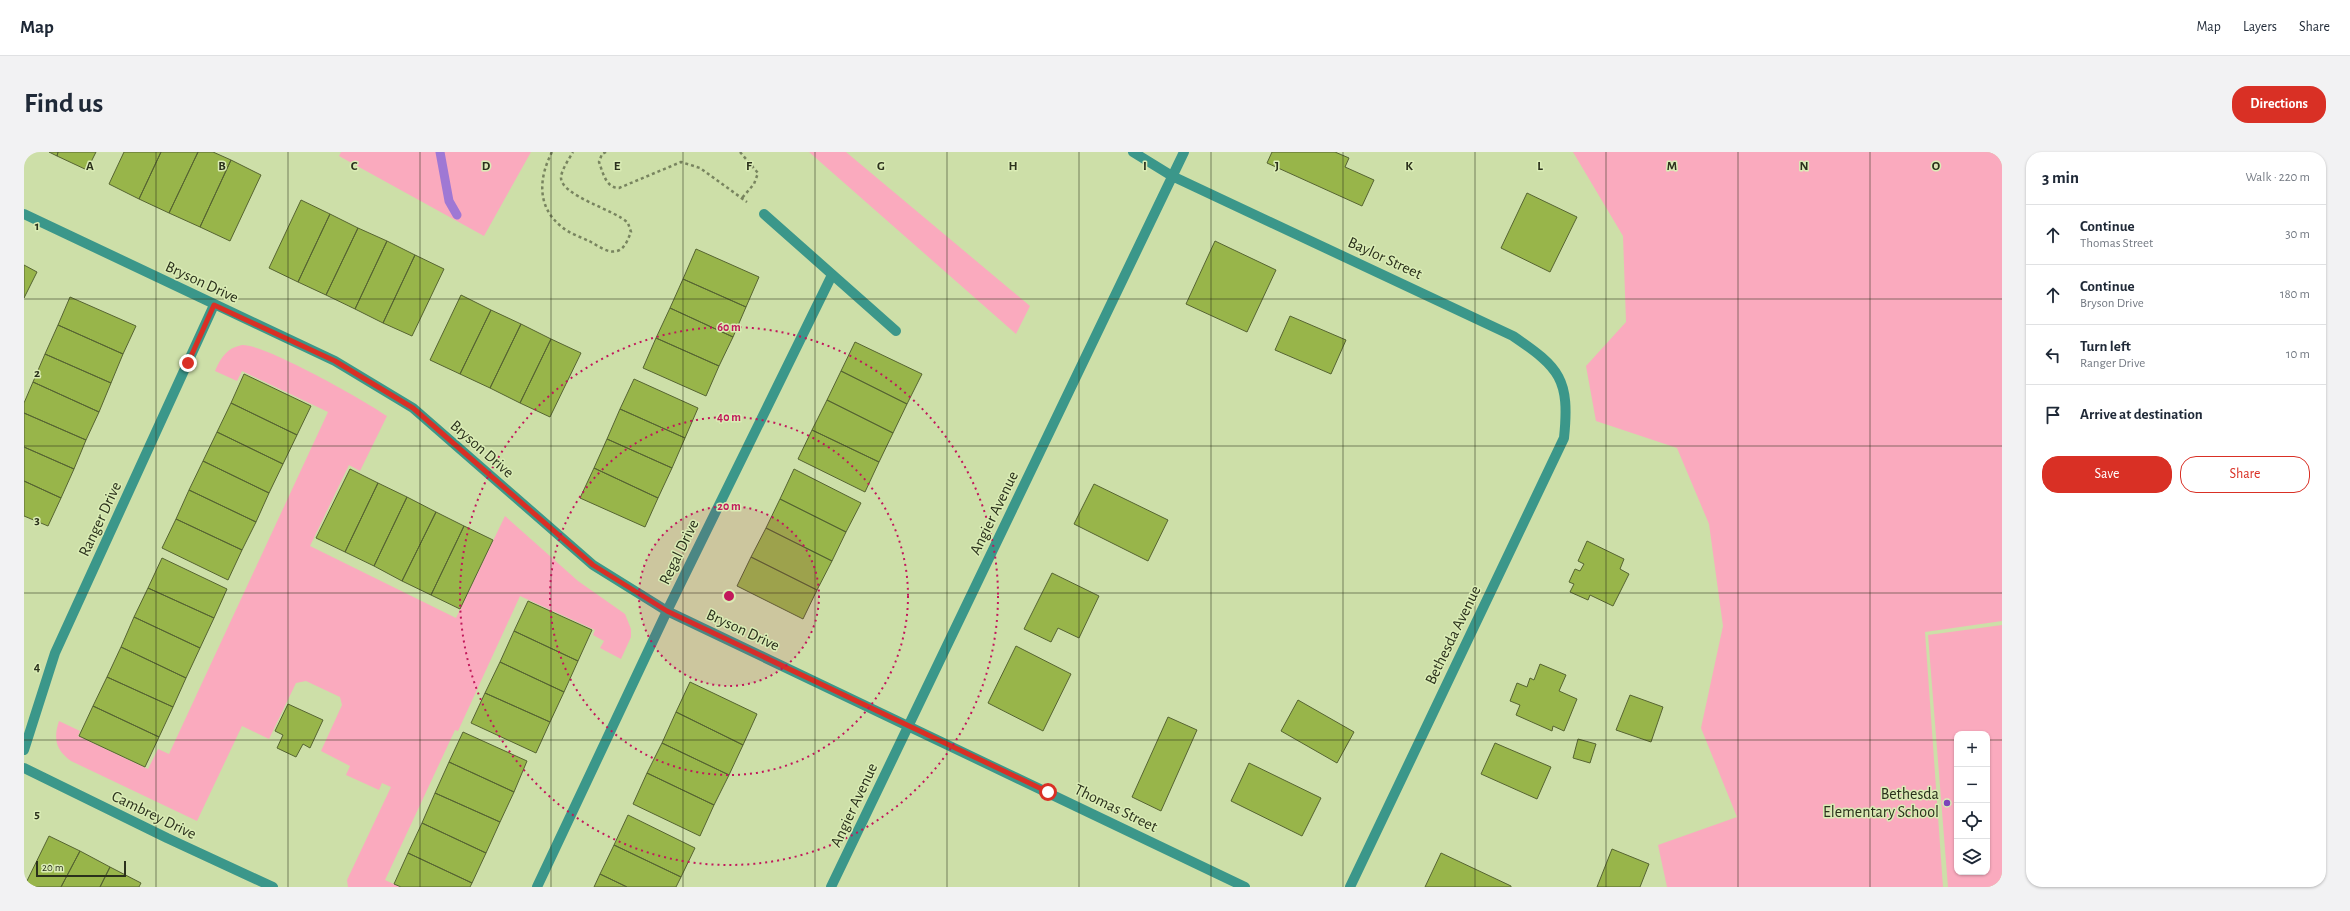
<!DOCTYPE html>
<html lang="en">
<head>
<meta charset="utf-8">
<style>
	:root { --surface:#fff; --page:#f2f2f3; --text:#1f2937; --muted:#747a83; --line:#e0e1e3; --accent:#d93025 }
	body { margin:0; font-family:"Alegreya Sans",sans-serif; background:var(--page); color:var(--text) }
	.controls { position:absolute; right:12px; bottom:12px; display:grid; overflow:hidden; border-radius:8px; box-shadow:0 1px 3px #0004 }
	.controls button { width:36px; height:36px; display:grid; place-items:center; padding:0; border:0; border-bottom:1px solid var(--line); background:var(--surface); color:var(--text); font:20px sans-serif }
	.scale { position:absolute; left:12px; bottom:10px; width:90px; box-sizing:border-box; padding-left:4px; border:2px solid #2b311c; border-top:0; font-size:11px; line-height:14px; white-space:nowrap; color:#2b311c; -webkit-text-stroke:3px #daecb5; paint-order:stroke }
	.stop { position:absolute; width:12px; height:12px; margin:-9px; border:3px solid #d93025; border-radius:50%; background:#fff }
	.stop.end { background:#d93025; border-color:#fff; box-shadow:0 1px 4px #0008 }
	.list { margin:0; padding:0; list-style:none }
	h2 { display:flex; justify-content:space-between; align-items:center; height:52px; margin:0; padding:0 16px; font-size:17px }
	h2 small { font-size:13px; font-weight:400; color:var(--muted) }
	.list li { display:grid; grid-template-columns:26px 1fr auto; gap:12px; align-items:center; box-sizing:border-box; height:60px; padding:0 16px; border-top:1px solid var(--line) }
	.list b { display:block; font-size:15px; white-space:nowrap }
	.list p { margin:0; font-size:13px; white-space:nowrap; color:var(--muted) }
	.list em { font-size:13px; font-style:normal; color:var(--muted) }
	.actions { display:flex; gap:8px; padding:12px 16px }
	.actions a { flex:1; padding:9px 0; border:1px solid var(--accent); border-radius:16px; text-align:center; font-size:14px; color:var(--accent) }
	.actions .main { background:var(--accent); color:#fff }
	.icon { flex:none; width:22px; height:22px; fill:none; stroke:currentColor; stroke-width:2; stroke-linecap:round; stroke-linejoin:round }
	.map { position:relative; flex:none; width:1978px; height:735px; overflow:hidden; border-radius:16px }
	header { display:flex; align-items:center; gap:24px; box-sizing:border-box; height:56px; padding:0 20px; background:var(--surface); border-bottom:1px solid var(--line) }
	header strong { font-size:19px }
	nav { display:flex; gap:22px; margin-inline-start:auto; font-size:14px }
	.intro { display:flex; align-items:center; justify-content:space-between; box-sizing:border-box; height:96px; padding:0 24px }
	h1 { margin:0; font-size:28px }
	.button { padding:10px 18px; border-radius:16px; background:var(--accent); color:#fff; font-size:14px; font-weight:700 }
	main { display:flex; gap:24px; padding:0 24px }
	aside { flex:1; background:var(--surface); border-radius:16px; box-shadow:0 1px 3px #0004 }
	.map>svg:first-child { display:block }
</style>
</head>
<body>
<header>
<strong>Map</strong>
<nav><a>Map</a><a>Layers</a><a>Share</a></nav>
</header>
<div class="intro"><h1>Find us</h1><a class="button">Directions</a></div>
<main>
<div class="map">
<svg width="1978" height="735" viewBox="0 0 1978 735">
	<rect width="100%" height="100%" fill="#cddfa8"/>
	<!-- green -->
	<path fill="#faaabe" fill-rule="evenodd" d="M 317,0 L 507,0 L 460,84 L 315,4 Z
		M 785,0 L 822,0 L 1006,154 L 992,182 Z
		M 1549,0 L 1978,0 L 1978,469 L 1901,480 L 1919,735 L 1643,735 L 1634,693 L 1713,665 L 1677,576 L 1699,474 L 1685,372 L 1653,296 L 1572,269 L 1562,214 L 1602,170 L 1599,84 Z
		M 218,193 C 241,192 340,248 363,264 L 336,319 L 325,313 L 286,394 L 432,466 L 481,364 L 554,429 L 601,462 L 607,477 L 607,485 L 597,507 L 576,496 L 580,489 L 569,483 L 571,478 L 496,444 L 434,579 L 431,578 L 361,728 L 376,735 L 324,735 L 323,728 L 367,635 L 358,631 L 355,638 L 322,623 L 326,614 L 297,599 L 318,553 L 316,545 L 282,529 L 272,531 L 245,587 L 218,574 L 173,669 L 47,609 C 32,598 29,587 35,569 L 56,579 L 54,584 L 124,617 L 134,597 L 145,602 L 304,260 L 218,219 L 213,229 L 191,219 C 197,205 203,196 218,193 Z
		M 1978,473 L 1978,735 L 1924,735 L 1904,483 ZM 1933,582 L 1963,582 L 1963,720 L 1933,720 Z"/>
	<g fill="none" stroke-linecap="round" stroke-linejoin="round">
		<!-- stream -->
		<path stroke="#9f78d4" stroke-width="9" d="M 416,0 L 425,49 L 433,63"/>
	</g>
	<!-- building -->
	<path fill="#98b54a" stroke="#566432" d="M 25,0 L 34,0 L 33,4 Z
		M 34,0 L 72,0 L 63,18 L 33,4 Z
		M 100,0 L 137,0 L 115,47 L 85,32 Z
		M 137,0 L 174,0 L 145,61 L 115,47 Z
		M 174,0 L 189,0 L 207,8 L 176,75 L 145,61 Z
		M 1248,0 L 1311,0 L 1325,6 L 1321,15 L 1350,28 L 1338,54 L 1243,11 Z
		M 207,8 L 237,23 L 206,89 L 176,75 Z
		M 1503,41 L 1553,65 L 1526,120 L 1477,96 Z
		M 277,48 L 306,62 L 274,130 L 245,116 Z
		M 306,62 L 334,76 L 302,143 L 274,130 Z
		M 334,76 L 363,89 L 331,157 L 302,143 Z
		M 363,89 L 391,103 L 359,171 L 331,157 Z
		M 1191,89 L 1252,118 L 1223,180 L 1162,152 Z
		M 672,97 L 735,125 L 722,155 L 659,127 Z
		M 391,103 L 420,117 L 388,184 L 359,171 Z
		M 0,113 L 13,120 L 0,146 Z
		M 659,127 L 722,155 L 709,185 L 646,156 Z
		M 437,143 L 467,158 L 436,222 L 406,208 Z
		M 46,145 L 112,174 L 99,202 L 34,173 Z
		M 646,156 L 709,185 L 695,214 L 632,186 Z
		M 467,158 L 497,172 L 466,236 L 436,222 Z
		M 1266,164 L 1322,188 L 1307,222 L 1251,198 Z
		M 497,172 L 527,187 L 496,251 L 466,236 Z
		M 34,173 L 99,202 L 87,231 L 21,202 Z
		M 632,186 L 695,214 L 682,244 L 619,216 Z
		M 527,187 L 557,201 L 526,265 L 496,251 Z
		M 831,190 L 898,222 L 883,252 L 817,219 Z
		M 21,202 L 87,231 L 75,260 L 9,230 Z
		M 817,219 L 883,252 L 869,281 L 803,248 Z
		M 220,222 L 287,254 L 273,283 L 207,251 Z
		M 610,227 L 674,256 L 661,286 L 596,257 Z
		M 9,230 L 75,260 L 62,288 L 0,261 L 0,251 Z
		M 803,248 L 869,281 L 855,310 L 788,278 Z
		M 207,251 L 273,283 L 259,312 L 193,280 Z
		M 596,257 L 661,286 L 648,316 L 583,287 Z
		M 0,261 L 62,288 L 50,317 L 0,295 Z
		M 788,278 L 855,310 L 841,340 L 774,307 Z
		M 193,280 L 259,312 L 245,341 L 179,309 Z
		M 583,287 L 648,316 L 634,346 L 570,316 Z
		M 0,295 L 50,317 L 37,346 L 0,329 Z
		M 179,309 L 245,341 L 232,370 L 165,338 Z
		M 570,316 L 634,346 L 621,375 L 556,346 Z
		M 326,317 L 354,331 L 321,400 L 292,386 Z
		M 770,317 L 837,351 L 822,380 L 756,347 Z
		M 0,329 L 37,346 L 24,374 L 0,364 Z
		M 354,331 L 383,345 L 350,414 L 321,400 Z
		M 1070,332 L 1144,368 L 1124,409 L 1050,372 Z
		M 165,338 L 232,370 L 218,398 L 152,367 Z
		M 383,345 L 412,360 L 378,429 L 350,414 Z
		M 756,347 L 822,380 L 808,409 L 742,376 Z
		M 412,360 L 440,374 L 407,443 L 378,429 Z
		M 152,367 L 218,398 L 204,428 L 138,396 Z
		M 440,374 L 469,388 L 436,457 L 407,443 Z
		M 742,376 L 808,409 L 793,438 L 727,405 Z
		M 1563,389 L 1600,407 L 1596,417 L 1605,422 L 1589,454 L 1566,443 L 1564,448 L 1546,440 L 1550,432 L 1545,430 L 1551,417 L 1556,419 L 1560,412 L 1554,409 Z
		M 727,405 L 793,438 L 779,467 L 713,434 Z
		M 138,406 L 203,437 L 190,466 L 124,436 Z
		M 1028,421 L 1075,444 L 1055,486 L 1034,476 L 1027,490 L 1000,477 Z
		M 124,436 L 190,466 L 176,496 L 110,465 Z
		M 504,449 L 568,478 L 554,509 L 490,479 Z
		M 110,465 L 176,496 L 162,526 L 97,495 Z
		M 490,479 L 554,509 L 540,540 L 476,510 Z
		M 992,494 L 1047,522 L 1019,579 L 964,551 Z
		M 97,495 L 162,526 L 149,555 L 83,525 Z
		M 476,510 L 540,540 L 526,570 L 461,541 Z
		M 1516,512 L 1542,523 L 1535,539 L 1553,547 L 1540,579 L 1529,574 L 1528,579 L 1492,563 L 1496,553 L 1486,549 L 1493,531 L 1503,535 L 1506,526 L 1510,528 Z
		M 83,525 L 149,555 L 135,585 L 69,554 Z
		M 666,530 L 733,562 L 719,593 L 652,560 Z
		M 461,541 L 526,570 L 512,601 L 447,571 Z
		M 1606,543 L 1639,555 L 1627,590 L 1592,578 Z
		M 1274,548 L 1330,580 L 1313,611 L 1257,579 Z
		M 264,552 L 299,568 L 286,596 L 279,592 L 272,605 L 253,596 L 259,583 L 251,579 Z
		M 69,554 L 135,585 L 121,615 L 55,584 Z
		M 652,560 L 719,593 L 705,623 L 638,591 Z
		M 1144,565 L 1173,578 L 1137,659 L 1108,645 Z
		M 439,580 L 503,609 L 490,640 L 425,610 Z
		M 1554,587 L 1572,592 L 1566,611 L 1549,606 Z
		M 638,591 L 705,623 L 690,653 L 623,621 Z
		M 1471,591 L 1527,615 L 1513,647 L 1457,622 Z
		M 425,610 L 490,640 L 476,670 L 411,641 Z
		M 1225,611 L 1297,646 L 1278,684 L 1207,649 Z
		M 623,621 L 690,653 L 676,684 L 609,652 Z
		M 411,641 L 476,670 L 462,701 L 398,671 Z
		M 604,663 L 671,696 L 657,725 L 590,693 Z
		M 398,671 L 462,701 L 448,731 L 384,701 Z
		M 25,684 L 56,699 L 37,735 L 0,735 Z
		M 590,693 L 657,725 L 652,735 L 603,735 L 576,722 Z
		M 1588,697 L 1625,712 L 1616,735 L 1573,735 Z
		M 56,699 L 86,715 L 76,735 L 37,735 Z
		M 384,701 L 448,731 L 446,735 L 377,735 L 370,732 Z
		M 1417,701 L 1487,734 L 1487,735 L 1401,735 Z
		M 86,715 L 117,731 L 115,735 L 76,735 Z
		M 576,722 L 603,735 L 570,735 Z"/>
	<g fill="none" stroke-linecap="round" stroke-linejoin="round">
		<!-- path -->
		<path stroke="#78845f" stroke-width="2.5" stroke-dasharray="3 3" stroke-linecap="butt" d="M 528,0 C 515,25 512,55 538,75 C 545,81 556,85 565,89 C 573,93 584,102 593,99 C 601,97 604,87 607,80 L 604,71 C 592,58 536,44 537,25 C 538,17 545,7 549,0
			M 582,0 L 578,2 L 575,10 C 579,21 582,36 595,36 L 657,10 L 676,16 L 723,50
			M 716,0 L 734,21 L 730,32 L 718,46"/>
		<!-- minor -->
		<path stroke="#3b978a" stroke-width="10" d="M 1109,0 L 1148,24 L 1489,184 C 1536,216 1546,227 1540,286 L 1326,735
			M 0,62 L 311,209 L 389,256 L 569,413 L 643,459 L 1221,735
			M 740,62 L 872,179
			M 0,598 L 31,501 L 190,153
			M 0,616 L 143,686 L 249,735
			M 513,735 L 643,459 L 808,123
			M 807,735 L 1160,0"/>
	</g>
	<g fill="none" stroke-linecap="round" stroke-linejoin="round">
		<!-- route -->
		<path stroke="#d93025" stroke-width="5" d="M 164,211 L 190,153 L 311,209 L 389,256 L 569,413 L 643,459 L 1024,640"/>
	</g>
	<!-- grid -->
	<path fill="none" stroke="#2b311c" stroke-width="1" stroke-opacity="0.55" d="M 132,0 L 132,735M 264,0 L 264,735M 396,0 L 396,735M 527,0 L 527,735M 659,0 L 659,735M 791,0 L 791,735M 923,0 L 923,735M 1055,0 L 1055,735M 1187,0 L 1187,735M 1319,0 L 1319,735M 1451,0 L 1451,735M 1582,0 L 1582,735M 1714,0 L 1714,735M 1846,0 L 1846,735M 0,147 L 1978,147M 0,294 L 1978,294M 0,441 L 1978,441M 0,588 L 1933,588M 1963,588 L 1978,588"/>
	<!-- distance rings -->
	<circle cx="705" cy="444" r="90" fill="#c2185b" fill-opacity=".12"/>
	<g fill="none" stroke="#c2185b" stroke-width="2" stroke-dasharray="2 4">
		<circle cx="705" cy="444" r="90"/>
		<circle cx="705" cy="444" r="179"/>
		<circle cx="705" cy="444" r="269"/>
	</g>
	<!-- markers -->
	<circle fill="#7c43ba" stroke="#daecb5" stroke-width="1.5" cx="1923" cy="651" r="4"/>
	<g text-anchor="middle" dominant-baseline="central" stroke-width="3" stroke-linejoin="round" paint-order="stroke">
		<!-- street labels -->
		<g font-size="16" fill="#2b311c" stroke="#daecb5">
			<text transform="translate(1361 106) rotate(25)">Baylor Street</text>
			<text transform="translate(178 130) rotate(25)">Bryson Drive</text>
			<text transform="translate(458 297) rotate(41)">Bryson Drive</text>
			<text transform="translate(970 361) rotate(-64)">Angier Avenue</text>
			<text transform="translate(76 367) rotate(-65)">Ranger Drive</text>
			<text transform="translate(655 400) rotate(-64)">Regal Drive</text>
			<text transform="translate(719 478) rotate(25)">Bryson Drive</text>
			<text transform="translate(1429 483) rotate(-64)">Bethesda Avenue</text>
			<text transform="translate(830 653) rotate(-65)">Angier Avenue</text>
			<text transform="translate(1092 656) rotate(26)">Thomas Street</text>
			<text transform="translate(130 663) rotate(26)">Cambrey Drive</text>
		</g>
		<!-- poi labels -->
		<g font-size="16" fill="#2b311c" stroke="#daecb5" text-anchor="end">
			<text x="1915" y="642">Bethesda<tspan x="1915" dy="18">Elementary School</tspan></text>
		</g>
	</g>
	<g font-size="13" text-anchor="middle" font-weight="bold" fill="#2b311c" stroke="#daecb5" stroke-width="3" stroke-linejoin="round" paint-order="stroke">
		<text x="66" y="18">A</text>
		<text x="198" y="18">B</text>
		<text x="330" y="18">C</text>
		<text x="462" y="18">D</text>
		<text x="593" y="18">E</text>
		<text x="725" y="18">F</text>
		<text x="857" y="18">G</text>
		<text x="989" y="18">H</text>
		<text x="1121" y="18">I</text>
		<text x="1253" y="18">J</text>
		<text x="1385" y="18">K</text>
		<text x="1516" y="18">L</text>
		<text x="1648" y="18">M</text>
		<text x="1780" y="18">N</text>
		<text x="1912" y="18">O</text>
		<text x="13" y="78">1</text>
		<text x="13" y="225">2</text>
		<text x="13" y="372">3</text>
		<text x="13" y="519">4</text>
		<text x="13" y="666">5</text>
	</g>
	<circle cx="705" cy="444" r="6" fill="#c2185b" stroke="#daecb5" stroke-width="2"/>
	<g font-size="12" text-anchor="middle" font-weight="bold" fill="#c2185b" stroke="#daecb5" stroke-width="3" stroke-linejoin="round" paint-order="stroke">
		<text x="705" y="179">60 m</text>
		<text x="705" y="269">40 m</text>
		<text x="705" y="358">20 m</text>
	</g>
</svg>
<div class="controls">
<button>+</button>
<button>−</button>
<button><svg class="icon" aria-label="locate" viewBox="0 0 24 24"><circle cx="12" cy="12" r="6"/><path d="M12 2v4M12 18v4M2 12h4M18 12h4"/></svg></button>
<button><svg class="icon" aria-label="layers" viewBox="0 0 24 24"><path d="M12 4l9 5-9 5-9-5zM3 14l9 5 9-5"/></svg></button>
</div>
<div class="scale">20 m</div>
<div class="stop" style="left:1024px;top:640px"></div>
<div class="stop end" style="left:164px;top:211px"></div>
</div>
<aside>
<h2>3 min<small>Walk · 220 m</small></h2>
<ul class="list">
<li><svg class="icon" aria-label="ahead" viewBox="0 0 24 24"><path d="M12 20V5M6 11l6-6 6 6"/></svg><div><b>Continue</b><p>Thomas Street</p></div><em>30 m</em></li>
<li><svg class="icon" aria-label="ahead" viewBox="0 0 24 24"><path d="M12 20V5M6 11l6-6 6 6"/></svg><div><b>Continue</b><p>Bryson Drive</p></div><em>180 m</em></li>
<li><svg class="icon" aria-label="left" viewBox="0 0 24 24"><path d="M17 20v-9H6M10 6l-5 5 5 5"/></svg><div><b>Turn left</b><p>Ranger Drive</p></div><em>10 m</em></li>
<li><svg class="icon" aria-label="arrive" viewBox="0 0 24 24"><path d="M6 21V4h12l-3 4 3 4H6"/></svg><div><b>Arrive at destination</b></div></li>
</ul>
<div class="actions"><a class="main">Save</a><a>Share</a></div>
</aside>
</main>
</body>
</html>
